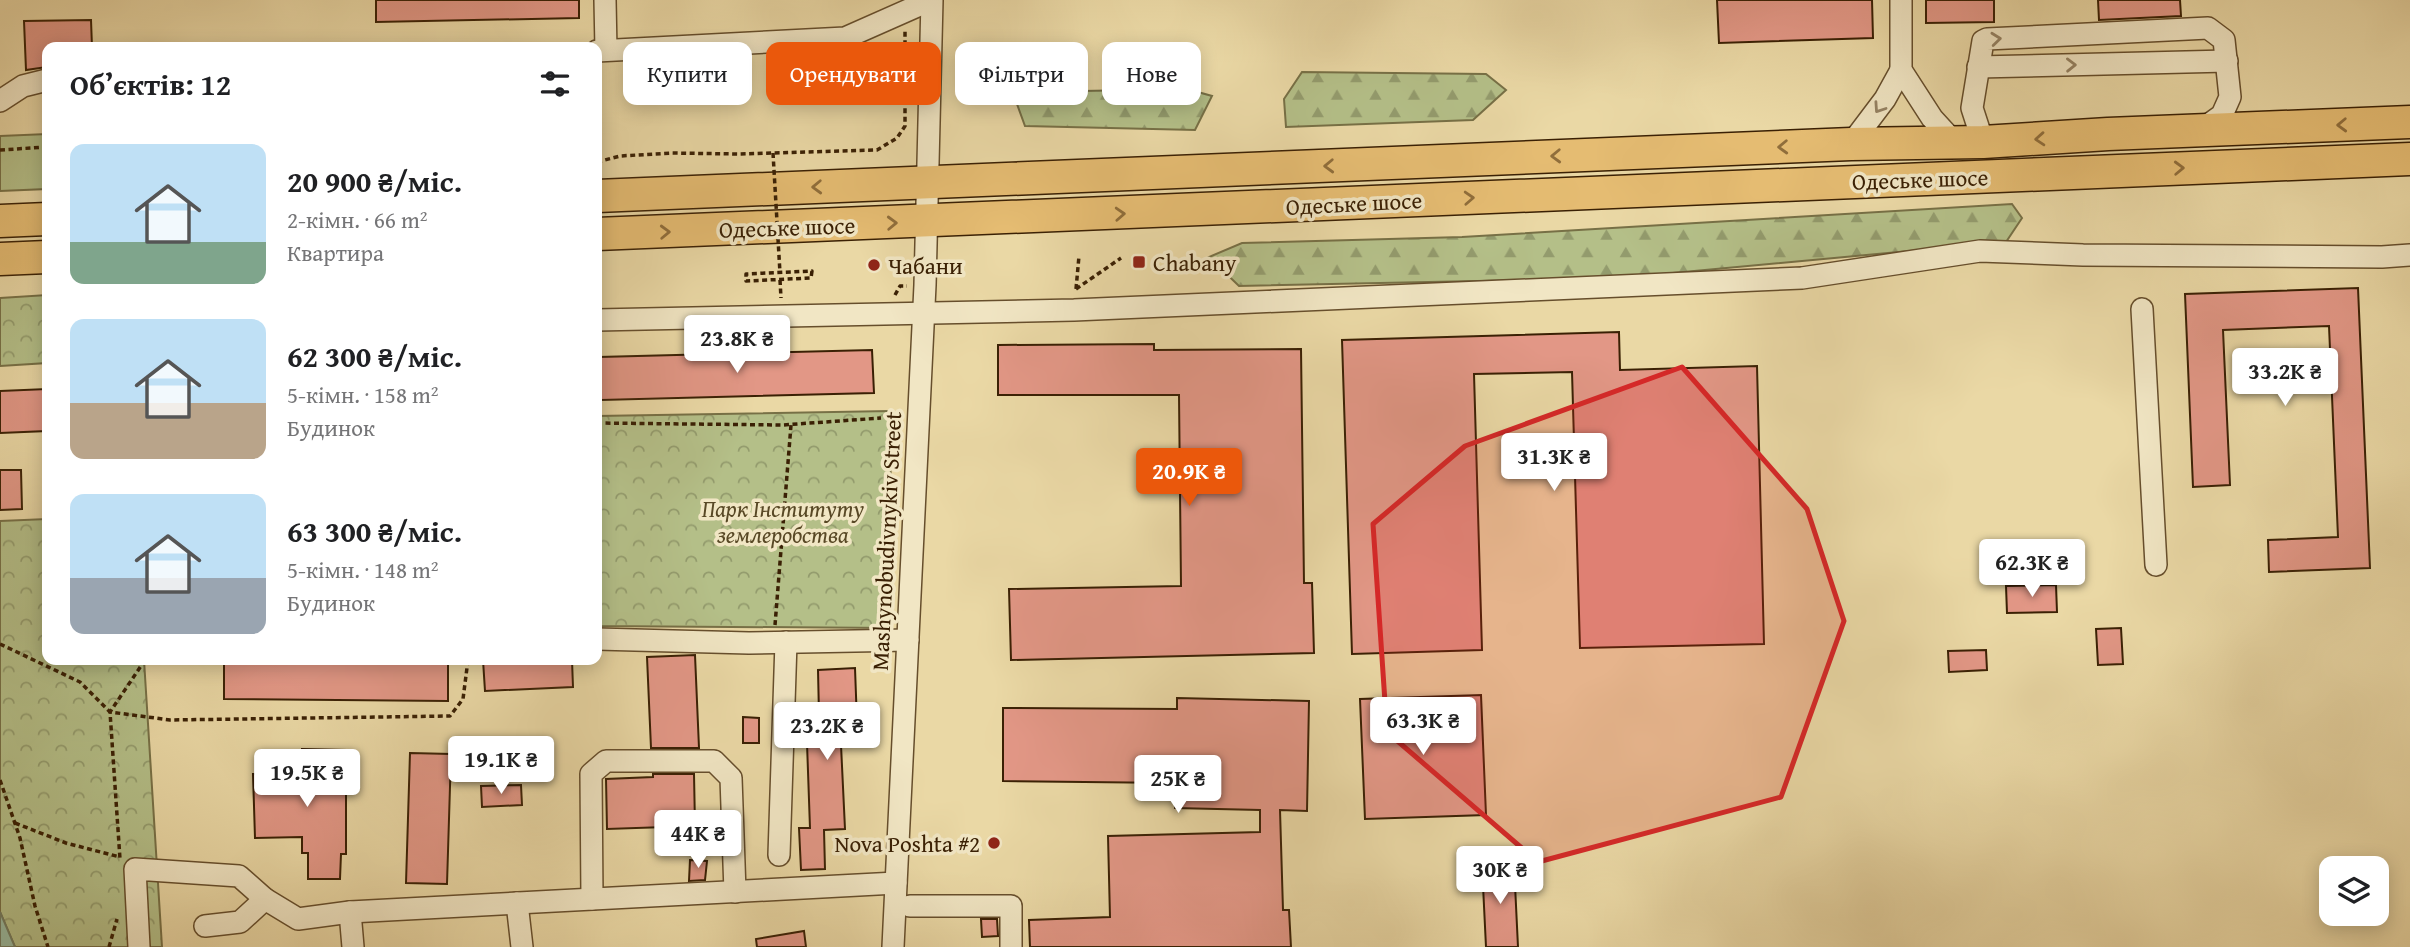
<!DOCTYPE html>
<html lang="uk">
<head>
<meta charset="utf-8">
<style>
  :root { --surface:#fff; --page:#f2f2f2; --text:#202124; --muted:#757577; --accent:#ea580c }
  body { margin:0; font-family:"Gentium Book Plus",serif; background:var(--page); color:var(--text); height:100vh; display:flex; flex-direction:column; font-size:26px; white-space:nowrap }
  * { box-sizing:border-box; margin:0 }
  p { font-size:23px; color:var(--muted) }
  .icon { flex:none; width:38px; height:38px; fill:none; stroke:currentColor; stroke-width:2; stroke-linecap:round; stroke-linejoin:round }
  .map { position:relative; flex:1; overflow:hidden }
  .sheet { position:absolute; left:42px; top:42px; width:560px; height:623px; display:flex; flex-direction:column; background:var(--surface); border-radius:14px; box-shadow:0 4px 18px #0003 }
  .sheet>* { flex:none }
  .top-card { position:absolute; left:623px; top:42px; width:665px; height:63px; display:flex; gap:14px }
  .buttons { position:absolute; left:2319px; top:856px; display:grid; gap:14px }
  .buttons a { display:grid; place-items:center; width:70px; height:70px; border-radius:14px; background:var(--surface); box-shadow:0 4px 18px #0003; font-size:35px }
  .price { position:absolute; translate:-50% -60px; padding:0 16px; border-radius:7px; background:#fff; color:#222; font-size:23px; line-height:46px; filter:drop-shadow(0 2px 4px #0008) }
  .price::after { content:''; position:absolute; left:50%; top:42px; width:21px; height:16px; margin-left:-10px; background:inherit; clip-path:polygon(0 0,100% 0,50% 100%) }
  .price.on { background:var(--accent); color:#fff }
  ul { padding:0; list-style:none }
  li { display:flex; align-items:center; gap:21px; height:175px; padding:0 28px }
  li span { display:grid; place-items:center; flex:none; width:196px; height:140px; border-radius:14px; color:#555 }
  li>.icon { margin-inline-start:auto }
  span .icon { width:84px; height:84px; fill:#fffc; stroke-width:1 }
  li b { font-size:30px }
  h2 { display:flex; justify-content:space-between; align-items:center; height:84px; padding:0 28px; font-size:30px }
  .pill { padding:0 24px; border-radius:14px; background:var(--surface); box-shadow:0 4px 18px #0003; font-size:24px; line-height:63px }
  .pill.on { background:var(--accent); color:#fff }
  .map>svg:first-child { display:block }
  .grass { fill:#b4bf88; stroke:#777046; stroke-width:2 }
  .forest { fill:url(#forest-firs); stroke:#777046; stroke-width:2 }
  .park { fill:url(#park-crowns); stroke:#777046; stroke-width:2 }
  .water { fill:#99bba1; stroke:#737d62; stroke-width:2 }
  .building { fill:#e29786; stroke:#3a2004; stroke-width:2 }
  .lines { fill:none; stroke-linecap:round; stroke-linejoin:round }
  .minor-casing { stroke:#664e2c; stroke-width:24 }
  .highway-casing { stroke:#3a2004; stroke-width:35 }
  .path { stroke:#3a2004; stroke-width:3.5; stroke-dasharray:5 3.5; stroke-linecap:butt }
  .minor { stroke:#f1e6c4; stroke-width:21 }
  .highway { stroke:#e5bc72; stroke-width:32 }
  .path-bridge { stroke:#3a2004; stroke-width:3.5; stroke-dasharray:5 3.5; stroke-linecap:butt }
  .oneway { stroke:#968364 }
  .oneway2 { stroke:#906e3b }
  .marked { fill:#d62828; fill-opacity:0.2; stroke:#d62828; stroke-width:5; stroke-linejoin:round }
  .poi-dot { fill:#8f2418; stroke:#f1e6c4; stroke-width:2.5 }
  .labels { text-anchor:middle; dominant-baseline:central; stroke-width:7; stroke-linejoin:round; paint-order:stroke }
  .street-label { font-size:23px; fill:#3a2004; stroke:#f1e6c4 }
  .poi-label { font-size:23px; fill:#3a2004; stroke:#f1e6c4; text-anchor:start }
  .park-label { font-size:23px; font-style:italic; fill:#584825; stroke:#f1e6c4 }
</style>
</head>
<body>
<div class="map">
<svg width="2410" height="947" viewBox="0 0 2410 947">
  <defs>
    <pattern id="forest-firs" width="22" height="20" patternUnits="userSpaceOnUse" patternTransform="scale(1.75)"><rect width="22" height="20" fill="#b4bf88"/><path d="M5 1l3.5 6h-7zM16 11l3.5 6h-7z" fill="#939b6d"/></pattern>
    <pattern id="park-crowns" width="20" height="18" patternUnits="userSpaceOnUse" patternTransform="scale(1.75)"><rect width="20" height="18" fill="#b4bf88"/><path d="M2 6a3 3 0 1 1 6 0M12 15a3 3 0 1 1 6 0" fill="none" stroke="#939b6d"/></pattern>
  </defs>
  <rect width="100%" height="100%" fill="#ead8a5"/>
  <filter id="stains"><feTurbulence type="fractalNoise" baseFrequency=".00286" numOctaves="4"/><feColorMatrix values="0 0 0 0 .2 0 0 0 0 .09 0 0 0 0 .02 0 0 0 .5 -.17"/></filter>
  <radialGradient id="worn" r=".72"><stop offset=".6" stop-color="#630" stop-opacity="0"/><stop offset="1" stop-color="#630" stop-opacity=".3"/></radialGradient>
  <polygon class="grass" points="47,134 47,189 0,191 0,136"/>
  <g class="forest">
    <polygon points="1302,72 1486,74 1506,90 1473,120 1286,127 1284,99"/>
    <polygon points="1187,89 1212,96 1195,130 1025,126 1017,104 1030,92"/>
    <polygon points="2012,204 2022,218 2006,242 1619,278 1239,286 1209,257 1242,243 1462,237"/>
  </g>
  <g class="park">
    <polygon points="47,295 47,363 0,366 0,298"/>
    <polygon points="890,411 892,628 597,626 597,416"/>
    <polygon points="47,519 47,660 144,660 162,947 15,947 0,912 0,521"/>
  </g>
  <polygon class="water" points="0,912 15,947 0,947"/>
  <g class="building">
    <polygon points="376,0 579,0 579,18 376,22"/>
    <polygon points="1717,0 1872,0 1873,38 1719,43"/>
    <polygon points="1926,0 1994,0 1994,22 1926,23"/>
    <polygon points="2098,0 2180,0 2181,16 2099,20"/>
    <polygon points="91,20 92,47 47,47 47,67 26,70 24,21"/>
    <polygon points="2358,288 2370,568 2269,572 2268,540 2338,537 2329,326 2223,330 2230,485 2193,487 2185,294"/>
    <polygon points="1619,332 1620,370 1757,366 1764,644 1580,648 1572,372 1474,374 1482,650 1352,654 1342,340"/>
    <polygon points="1154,344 1154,350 1301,349 1304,583 1312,583 1314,653 1011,660 1009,589 1181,586 1179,395 998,395 998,345"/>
    <polygon points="872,350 874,393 601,400 599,357"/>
    <polygon points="47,389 47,431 0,433 0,391"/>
    <polygon points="0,470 21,470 22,509 0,510"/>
    <polygon points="2056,585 2057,612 2007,613 2006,586"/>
    <polygon points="2121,628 2123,664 2098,665 2096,629"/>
    <polygon points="1986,650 1987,670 1949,672 1948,651"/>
    <polygon points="695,655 699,748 651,748 647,657"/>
    <polygon points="224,660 448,660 448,701 224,699"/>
    <polygon points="483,660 572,660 573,687 485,691"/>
    <polygon points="855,668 857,723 840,724 845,829 824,830 825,869 801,870 799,828 810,828 806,715 819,715 818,670"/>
    <polygon points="1481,695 1486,815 1365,819 1360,699"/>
    <polygon points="1177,698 1309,701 1307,811 1280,810 1283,910 1289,910 1291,947 1030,947 1029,920 1110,917 1108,836 1260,832 1260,810 1175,808 1175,783 1003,781 1003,708 1177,709"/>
    <polygon points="743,717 759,718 759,743 743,743"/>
    <polygon points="302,749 346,750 346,854 341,854 340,879 308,879 308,853 302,853 302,837 255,838 253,774 302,773"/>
    <polygon points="410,753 451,754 447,884 406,883"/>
    <polygon points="653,774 694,774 695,826 607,829 606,779 653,777"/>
    <polygon points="521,785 522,805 482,807 481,786"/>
    <polygon points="690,860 707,861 705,880 689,881"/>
    <polygon points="1514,864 1518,947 1486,947 1482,865"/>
    <polygon points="981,919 997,919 998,936 982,937"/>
    <polygon points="804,931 806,947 757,947 756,939"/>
  </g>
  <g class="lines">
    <g class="minor-casing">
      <g id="minor">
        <polyline points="605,0 606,50"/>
        <polyline points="1901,0 1901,70 1932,118 1954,142"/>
        <polyline points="597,51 845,38 931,0"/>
        <polyline points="1978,67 2227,61"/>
        <polyline points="0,101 23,86 47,80"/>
        <polyline points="1983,142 1972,108 1983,41 1987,39 2208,28 2224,40 2230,97 2222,115 2201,130"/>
        <polyline points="1851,144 1885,99 1901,70"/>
        <polyline points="2142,309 2156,565"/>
        <polyline points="597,320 1074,310 1802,278 1980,251 2083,255 2382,257 2410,255"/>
        <polyline points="597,639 749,643 908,640"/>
        <polyline points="779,855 786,642"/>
        <polyline points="592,899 591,774 606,761 714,761 731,778 735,892"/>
        <polyline points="517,903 522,947"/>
        <polyline points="910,906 1011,906 1011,947"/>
        <polyline points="350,912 353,947"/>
        <polyline points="205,926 240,922 265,899 298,919 350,912 896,883"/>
        <polyline points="139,947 135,869 239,876 265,899"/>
        <polyline points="893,947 925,285 932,0"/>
      </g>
    </g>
    <g class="highway-casing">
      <g id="highway">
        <polyline points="597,196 1851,144 1983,142 2108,134 2410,122"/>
        <polyline points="0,221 47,219"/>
        <polyline points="597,234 2410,159"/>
        <polyline points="0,259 47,257"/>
      </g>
    </g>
    <g class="path">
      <polyline points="0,150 47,147"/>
      <polyline points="597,162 620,156 672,153 739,154 877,150 897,138 905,126 905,31"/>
      <polygon points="812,271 811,278 746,281 746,274"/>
      <polyline points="780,280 781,298"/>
      <polyline points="1076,289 1121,258"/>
      <polyline points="1076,289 1079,256"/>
      <polyline points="895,295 900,286 907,286"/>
      <polyline points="597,423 783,425 881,418"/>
      <polyline points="775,625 791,425"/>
      <polyline points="0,644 80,682 110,712 120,859"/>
      <polyline points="145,660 110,712 170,720 450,716 463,699 468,660"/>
      <polyline points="0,780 20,838 35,906 48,947"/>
      <polyline points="15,823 66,843 120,857"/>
      <polyline points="109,947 117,919"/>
    </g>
    <use href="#minor" class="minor"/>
    <use href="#highway" class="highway"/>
    <polyline class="path-bridge" points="773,153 780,273"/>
  </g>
  <defs><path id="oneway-chevron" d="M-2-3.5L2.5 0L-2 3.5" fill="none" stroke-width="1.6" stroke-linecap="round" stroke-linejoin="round" transform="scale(1.75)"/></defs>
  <g class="oneway">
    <use href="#oneway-chevron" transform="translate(1996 39) rotate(-6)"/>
    <use href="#oneway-chevron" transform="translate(2071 65) rotate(-1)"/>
    <use href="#oneway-chevron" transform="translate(1879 108) rotate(124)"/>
  </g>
  <g class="oneway2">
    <use href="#oneway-chevron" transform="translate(2342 125) rotate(178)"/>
    <use href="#oneway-chevron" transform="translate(2040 139) rotate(176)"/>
    <use href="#oneway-chevron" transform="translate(1783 147) rotate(178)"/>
    <use href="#oneway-chevron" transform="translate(1556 156) rotate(178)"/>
    <use href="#oneway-chevron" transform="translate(1329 166) rotate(178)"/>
    <use href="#oneway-chevron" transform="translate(2179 168) rotate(-2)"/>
    <use href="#oneway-chevron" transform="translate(817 187) rotate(178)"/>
    <use href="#oneway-chevron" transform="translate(1469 198) rotate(-3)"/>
    <use href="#oneway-chevron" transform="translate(1120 214) rotate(-3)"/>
    <use href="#oneway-chevron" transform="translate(892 223) rotate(-2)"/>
    <use href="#oneway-chevron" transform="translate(665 232) rotate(-2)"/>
  </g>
  <path class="marked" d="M 1682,367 L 1807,509 L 1844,621 L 1781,797 L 1538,862 L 1387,732 L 1373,524 L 1465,446 Z"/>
  <g class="poi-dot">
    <rect x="1132" y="255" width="14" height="14" rx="3.5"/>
    <circle cx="874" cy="265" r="7"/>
    <circle cx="994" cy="843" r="7"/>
  </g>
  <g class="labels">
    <g class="street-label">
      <text transform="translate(1920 179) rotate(-2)">Одеське шосе</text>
      <text transform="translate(1354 203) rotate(-3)">Одеське шосе</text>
      <text transform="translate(787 227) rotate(-2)">Одеське шосе</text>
      <text transform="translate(886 541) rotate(-87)">Mashynobudivnykiv Street</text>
    </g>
    <g class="poi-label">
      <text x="1153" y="262">Chabany</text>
      <text x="888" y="265">Чабани</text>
      <text x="980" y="843" text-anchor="end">Nova Poshta #2</text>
    </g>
    <g class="park-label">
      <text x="783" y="508">Парк Інституту<tspan x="783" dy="26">землеробства</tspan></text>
    </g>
  </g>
  <rect width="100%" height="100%" filter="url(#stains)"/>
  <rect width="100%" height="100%" fill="url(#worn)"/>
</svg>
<div class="buttons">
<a><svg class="icon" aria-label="layers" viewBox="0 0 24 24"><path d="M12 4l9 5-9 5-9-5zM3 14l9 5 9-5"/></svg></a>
</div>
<b class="price" style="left:737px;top:375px">23.8K ₴</b>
<b class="price" style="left:2285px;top:408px">33.2K ₴</b>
<b class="price" style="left:1554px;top:493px">31.3K ₴</b>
<b class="price on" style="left:1189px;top:508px">20.9K ₴</b>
<b class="price" style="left:2032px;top:599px">62.3K ₴</b>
<b class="price" style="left:1423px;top:757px">63.3K ₴</b>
<b class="price" style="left:827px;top:762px">23.2K ₴</b>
<b class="price" style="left:501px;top:796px">19.1K ₴</b>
<b class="price" style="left:307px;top:809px">19.5K ₴</b>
<b class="price" style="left:1178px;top:815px">25K ₴</b>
<b class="price" style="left:698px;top:870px">44K ₴</b>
<b class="price" style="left:1500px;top:906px">30K ₴</b>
<div class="top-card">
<a class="pill">Купити</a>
<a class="pill on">Орендувати</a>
<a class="pill">Фільтри</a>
<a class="pill">Нове</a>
</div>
<section class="sheet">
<h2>Об’єктів: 12<svg class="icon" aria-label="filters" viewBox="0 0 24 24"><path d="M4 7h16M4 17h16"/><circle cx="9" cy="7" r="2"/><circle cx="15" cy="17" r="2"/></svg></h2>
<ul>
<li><span style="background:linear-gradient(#bfe0f5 70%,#7fa58c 0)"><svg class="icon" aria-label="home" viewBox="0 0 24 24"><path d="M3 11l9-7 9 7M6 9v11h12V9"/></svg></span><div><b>20 900 ₴/міс.</b><p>2-кімн. · 66 m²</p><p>Квартира</p></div></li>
<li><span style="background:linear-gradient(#bfe0f5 60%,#b9a48a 0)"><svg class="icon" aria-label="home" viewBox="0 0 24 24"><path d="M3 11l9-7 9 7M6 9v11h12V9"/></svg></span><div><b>62 300 ₴/міс.</b><p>5-кімн. · 158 m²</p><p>Будинок</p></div></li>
<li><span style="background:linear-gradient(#bfe0f5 60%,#9aa5b1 0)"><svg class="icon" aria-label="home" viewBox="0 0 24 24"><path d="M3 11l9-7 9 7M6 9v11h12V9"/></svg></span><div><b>63 300 ₴/міс.</b><p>5-кімн. · 148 m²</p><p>Будинок</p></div></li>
</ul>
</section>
</div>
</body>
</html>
